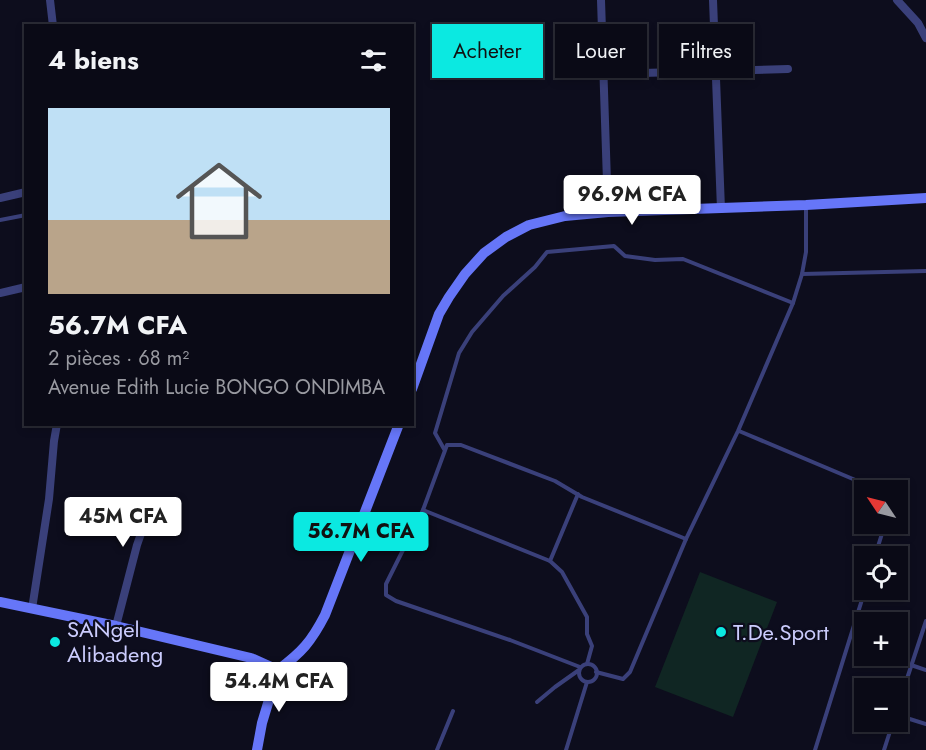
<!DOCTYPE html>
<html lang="fr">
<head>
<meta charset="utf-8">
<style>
  :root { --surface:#0a0a16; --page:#13131f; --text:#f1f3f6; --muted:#999aa1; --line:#2a2b35; --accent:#0be9e1 }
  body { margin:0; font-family:Jost,sans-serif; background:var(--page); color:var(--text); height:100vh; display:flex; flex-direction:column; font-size:22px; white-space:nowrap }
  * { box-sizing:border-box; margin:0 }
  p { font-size:20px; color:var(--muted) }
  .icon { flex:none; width:33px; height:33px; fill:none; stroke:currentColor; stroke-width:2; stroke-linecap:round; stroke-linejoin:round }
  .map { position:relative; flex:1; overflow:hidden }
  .details { position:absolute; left:24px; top:24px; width:390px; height:402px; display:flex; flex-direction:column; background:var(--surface); border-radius:0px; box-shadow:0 3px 9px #0003,0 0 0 2px var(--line) }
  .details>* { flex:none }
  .banner { position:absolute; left:432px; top:24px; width:404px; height:54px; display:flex; gap:12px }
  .needle { width:39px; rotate:305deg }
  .controls { position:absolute; left:854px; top:480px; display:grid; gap:12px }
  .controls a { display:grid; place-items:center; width:54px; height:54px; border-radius:0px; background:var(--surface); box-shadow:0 3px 9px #0003,0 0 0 2px var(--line); font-size:30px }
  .price { position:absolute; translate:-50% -51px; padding:0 14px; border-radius:6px; background:#fff; color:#222; font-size:20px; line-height:39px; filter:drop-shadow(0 2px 3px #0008) }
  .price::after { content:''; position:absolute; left:50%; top:36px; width:18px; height:14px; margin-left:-9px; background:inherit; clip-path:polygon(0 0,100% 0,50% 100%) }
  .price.on { background:var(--accent); color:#111 }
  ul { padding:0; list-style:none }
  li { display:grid; align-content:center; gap:12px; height:318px; padding:0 24px }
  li+li { border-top:2px solid var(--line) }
  li span { display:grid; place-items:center; height:186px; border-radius:0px; color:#555 }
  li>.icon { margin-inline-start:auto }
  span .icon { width:108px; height:108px; fill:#fffc; stroke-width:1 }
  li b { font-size:26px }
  h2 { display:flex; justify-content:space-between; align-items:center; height:72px; padding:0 24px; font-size:26px }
  .tag { padding:0 21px; border-radius:0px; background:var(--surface); box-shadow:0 3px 9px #0003,0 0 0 2px var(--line); font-size:21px; line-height:54px }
  .tag.on { background:var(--accent); color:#111 }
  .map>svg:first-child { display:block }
  .park { fill:#102623 }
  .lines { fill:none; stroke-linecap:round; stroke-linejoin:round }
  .lane { stroke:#3a407a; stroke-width:4 }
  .street { stroke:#3a407a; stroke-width:8 }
  .secondary { stroke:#6676f8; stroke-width:10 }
  .poi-dot { fill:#0be9e1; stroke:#0d0d1d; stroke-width:2 }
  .labels { text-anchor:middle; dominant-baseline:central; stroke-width:4.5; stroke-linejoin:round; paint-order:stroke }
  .poi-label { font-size:22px; fill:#cbccfd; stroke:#0d0d1d; text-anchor:start }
</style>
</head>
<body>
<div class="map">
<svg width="926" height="750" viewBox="0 0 926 750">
  <rect width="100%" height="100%" fill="#0d0d1d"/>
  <polygon class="park" points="700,572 777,602 733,717 655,687"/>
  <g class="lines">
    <g class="lane">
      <polyline points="0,220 26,215"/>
      <polyline points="802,274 926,271"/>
      <polyline points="739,431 879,490"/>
      <polyline points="444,449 435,433 459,353 472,332 503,296 535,267 547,252 614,246 625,256 655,260 683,259 793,303"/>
      <polyline points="578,494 550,561 562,572 587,617 587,634 592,646 587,664"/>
      <polyline points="423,510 550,561"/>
      <polyline points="875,556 885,524"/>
      <circle cx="588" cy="673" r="9"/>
      <polyline points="911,665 926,670"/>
      <polyline points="580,667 510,640 396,601 386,595 386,584 423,510 447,445 461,445 555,481 582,497 686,539"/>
      <polyline points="596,672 623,679 630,672 686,539 738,431 793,303 802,274 806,252 806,206"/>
      <polyline points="537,702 555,687 579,670"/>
      <polyline points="897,709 926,621"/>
      <polyline points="897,715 926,724"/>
      <polyline points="437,750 453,711"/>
      <polyline points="566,750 587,682"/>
      <polyline points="815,750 865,590"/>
      <polyline points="884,750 893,722"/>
    </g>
    <g class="street">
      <polyline points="50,0 53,26"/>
      <polyline points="601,0 608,212"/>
      <polyline points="713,0 721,209"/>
      <polyline points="897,0 918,23 926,38"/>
      <polyline points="604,74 788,69"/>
      <polyline points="0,198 26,192"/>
      <polyline points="0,293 26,287"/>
      <polyline points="32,609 49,499 54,441 57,424"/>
      <polyline points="116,626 137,545 143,528 153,523 176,527"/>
    </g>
    <g class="secondary">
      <polyline points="412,389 439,314 449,297 465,274 484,253 506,237 529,225 565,216 608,212 806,205 926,198"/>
      <polyline points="0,602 116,626 251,658 278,670"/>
      <path d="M 278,670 C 302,652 311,642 325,615 L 399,424"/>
      <polyline points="257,750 262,723 278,670"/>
    </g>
  </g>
  <g class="poi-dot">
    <circle cx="721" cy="632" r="6"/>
    <circle cx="55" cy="642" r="6"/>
  </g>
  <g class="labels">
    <g class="poi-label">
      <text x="67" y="629">SANgel<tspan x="67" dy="25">Alibadeng</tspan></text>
      <text x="733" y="632">T.De.Sport</text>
    </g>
  </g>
</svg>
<div class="controls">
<a><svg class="needle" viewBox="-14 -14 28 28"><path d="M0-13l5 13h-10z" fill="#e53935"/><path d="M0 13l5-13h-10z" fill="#999aa1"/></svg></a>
<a><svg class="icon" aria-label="locate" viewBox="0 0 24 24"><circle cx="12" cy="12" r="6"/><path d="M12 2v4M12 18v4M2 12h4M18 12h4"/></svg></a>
<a>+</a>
<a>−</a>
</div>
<b class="price" style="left:632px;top:226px">96.9M CFA</b>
<b class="price" style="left:123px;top:548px">45M CFA</b>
<b class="price on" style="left:361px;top:563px">56.7M CFA</b>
<b class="price" style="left:279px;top:713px">54.4M CFA</b>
<div class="banner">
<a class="tag on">Acheter</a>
<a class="tag">Louer</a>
<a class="tag">Filtres</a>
</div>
<section class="details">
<h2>4 biens<svg class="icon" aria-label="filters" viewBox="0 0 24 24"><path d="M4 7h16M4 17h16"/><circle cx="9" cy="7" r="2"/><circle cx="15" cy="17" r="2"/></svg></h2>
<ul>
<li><span style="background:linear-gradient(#bfe0f5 60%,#b9a48a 0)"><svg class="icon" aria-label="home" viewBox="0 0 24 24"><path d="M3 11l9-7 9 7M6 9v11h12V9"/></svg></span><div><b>56.7M CFA</b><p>2 pièces · 68 m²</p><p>Avenue Edith Lucie BONGO ONDIMBA</p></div></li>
</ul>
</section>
</div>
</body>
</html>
